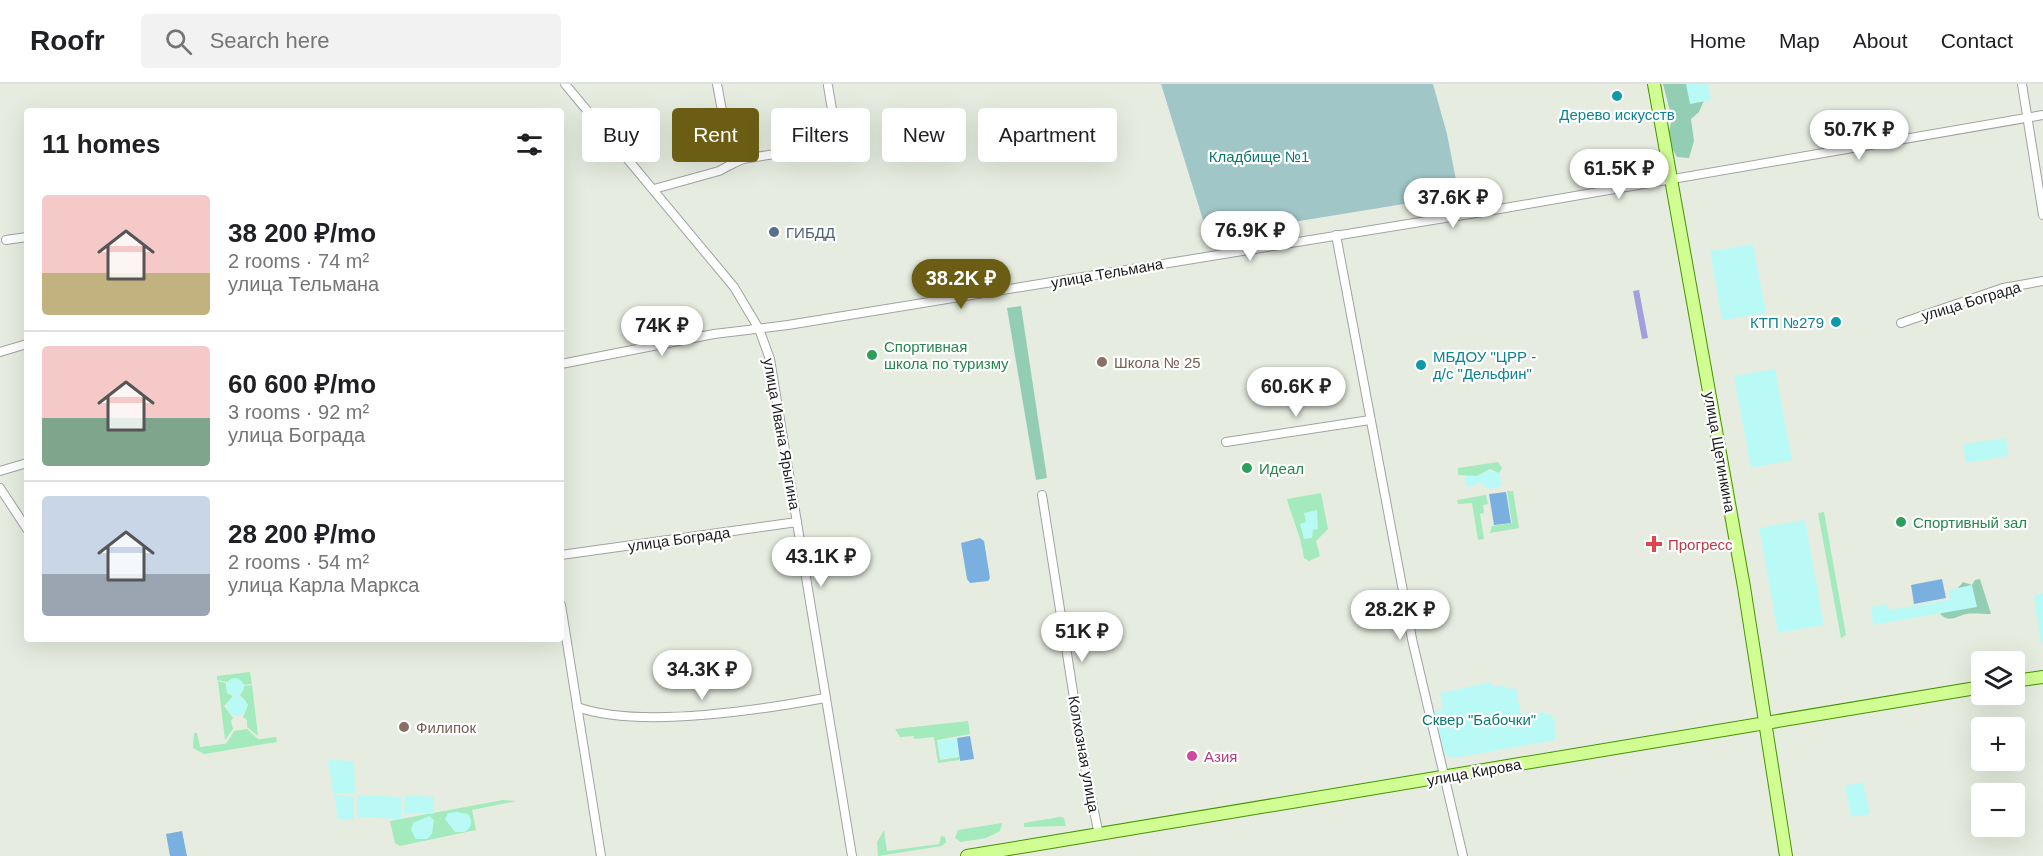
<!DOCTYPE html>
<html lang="en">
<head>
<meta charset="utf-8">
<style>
  :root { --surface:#fff; --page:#f2f2f2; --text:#202124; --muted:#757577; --line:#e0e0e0; --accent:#6b5e14 }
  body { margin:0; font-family:Arial,sans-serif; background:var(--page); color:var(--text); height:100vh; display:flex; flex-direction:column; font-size:22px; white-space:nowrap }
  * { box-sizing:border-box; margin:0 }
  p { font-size:20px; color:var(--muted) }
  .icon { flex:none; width:33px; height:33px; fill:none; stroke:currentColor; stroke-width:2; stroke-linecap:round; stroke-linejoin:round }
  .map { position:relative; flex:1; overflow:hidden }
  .side { position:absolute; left:24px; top:24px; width:540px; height:534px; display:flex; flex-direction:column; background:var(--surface); border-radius:6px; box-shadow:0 6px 24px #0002 }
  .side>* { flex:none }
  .hud { position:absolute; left:582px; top:24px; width:570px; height:54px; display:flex; gap:12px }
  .tools { position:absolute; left:1971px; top:567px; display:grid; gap:12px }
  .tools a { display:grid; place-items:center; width:54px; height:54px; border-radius:6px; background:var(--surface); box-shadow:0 6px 24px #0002; font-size:30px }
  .price { position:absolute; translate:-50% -51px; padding:0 14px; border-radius:21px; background:#fff; color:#222; font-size:20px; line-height:39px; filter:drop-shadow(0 2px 3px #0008) }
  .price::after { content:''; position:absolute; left:50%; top:36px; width:18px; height:14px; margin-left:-9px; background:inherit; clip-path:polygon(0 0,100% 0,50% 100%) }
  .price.current { background:var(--accent); color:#fff }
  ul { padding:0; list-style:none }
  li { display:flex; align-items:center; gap:18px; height:150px; padding:0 18px }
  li+li { border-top:2px solid var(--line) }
  li span { display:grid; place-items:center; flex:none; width:168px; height:120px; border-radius:6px; color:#555 }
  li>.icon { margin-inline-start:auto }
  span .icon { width:72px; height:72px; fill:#fffc; stroke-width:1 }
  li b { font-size:26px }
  h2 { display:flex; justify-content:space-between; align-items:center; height:72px; padding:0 18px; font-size:26px }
  .chip { padding:0 21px; border-radius:6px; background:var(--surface); box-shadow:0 6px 24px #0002; font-size:21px; line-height:54px }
  .chip.current { background:var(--accent); color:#fff }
  header { display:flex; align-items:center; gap:36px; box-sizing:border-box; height:84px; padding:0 30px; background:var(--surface); border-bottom:2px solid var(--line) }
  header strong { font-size:28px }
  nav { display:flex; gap:33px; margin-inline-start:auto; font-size:21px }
  .search { width:420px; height:54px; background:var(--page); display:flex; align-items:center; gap:15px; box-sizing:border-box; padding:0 21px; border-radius:6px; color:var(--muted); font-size:22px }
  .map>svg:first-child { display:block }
  .grass { fill:#a3eabc }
  .forest { fill:#93ceb4 }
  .cemetery { fill:#a0c6c7 }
  .park { fill:#b9faf6 }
  .pitch { fill:#7ab0e0 }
  .water { fill:#a39edd }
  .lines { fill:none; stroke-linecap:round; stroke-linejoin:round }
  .street-casing { stroke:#a2a2a2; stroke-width:10 }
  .primary-casing { stroke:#469200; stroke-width:14 }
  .street { stroke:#fff; stroke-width:8 }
  .primary { stroke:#d1fe93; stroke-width:12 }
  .culture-dot { fill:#0f9aa8; stroke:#fff; stroke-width:2 }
  .service-dot { fill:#5c6f8a; stroke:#fff; stroke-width:2 }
  .leisure-dot { fill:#2e9e5b; stroke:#fff; stroke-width:2 }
  .education-dot { fill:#8d6e63; stroke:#fff; stroke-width:2 }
  .health-dot { fill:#e0444e; stroke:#fff; stroke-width:2 }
  .hotel-dot { fill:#d1479c; stroke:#fff; stroke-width:2 }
  .labels { text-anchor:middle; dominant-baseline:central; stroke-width:4.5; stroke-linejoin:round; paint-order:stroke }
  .culture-label { font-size:15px; fill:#0d838f; stroke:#fff }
  .park-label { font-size:15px; fill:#087a72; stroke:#fff }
  .service-label { font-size:15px; fill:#4e5e75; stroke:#fff; text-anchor:start }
  .street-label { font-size:15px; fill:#1b1b1b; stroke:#fff }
  .leisure-label { font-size:15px; fill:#27864d; stroke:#fff; text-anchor:start }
  .education-label { font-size:15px; fill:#785e54; stroke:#fff; text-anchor:start }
  .health-label { font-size:15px; fill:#be3a42; stroke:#fff; text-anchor:start }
  .hotel-label { font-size:15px; fill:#b23c85; stroke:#fff; text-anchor:start }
</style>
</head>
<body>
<header>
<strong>Roofr</strong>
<div class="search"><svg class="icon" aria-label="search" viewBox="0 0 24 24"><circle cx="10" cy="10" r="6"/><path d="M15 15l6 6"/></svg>Search here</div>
<nav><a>Home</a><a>Map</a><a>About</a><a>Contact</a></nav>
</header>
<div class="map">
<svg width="2043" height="772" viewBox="0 0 2043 772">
  <rect width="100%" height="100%" fill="#e6ede0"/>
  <g class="grass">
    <polygon points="1498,378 1502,384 1499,389 1490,385 1477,392 1458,391 1458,384"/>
    <polygon points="1507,407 1513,407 1519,444 1490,449 1492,442 1512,439"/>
    <path d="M 1321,409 L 1328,445 L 1316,457 L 1320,472 L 1309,477 L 1304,474 C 1301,451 1292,435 1287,415 Z"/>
    <polygon points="1486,411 1488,420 1483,421 1484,429 1480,430 1484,455 1478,456 1472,419 1458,420 1457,416"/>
    <polygon points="1824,428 1846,551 1841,554 1818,429"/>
    <polygon points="250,588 252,600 244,601 237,594 227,598 217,596 217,592"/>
    <polygon points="218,597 226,599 227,609 233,612 224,622 233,634 231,637 233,645 225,656"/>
    <polygon points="252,601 258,652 247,643 247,636 243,633 248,621 240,611 244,602"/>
    <polygon points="968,637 970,650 937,656 940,676 959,673 959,676 938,679 934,653 914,655 914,652 900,653 895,645"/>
    <polygon points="247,645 259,656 226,660 234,647"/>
    <polygon points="194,649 197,649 200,663 276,653 277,658 204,670 193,664"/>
    <polygon points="503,716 516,717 472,726 476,746 400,762 395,759 390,737"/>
    <polygon points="1060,733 1064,734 1066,742 1024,743 1024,739"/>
    <polygon points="1002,739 1000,747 986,754 961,758 955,754 958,746"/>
    <polygon points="884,746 887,767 939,760 941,752 945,753 946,758 942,762 878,772 877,758"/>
  </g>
  <g class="forest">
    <polygon points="1663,0 1702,0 1706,12 1699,28 1691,35 1694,57 1689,74 1677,73 1667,55 1672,35"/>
    <polygon points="1021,222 1047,394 1036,396 1007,224"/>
    <path d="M 1980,495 L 1991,530 C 1983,530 1974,529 1966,530 C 1955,533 1950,539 1940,530 L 1960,517 L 1958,504 L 1963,498 L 1972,501 L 1975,496 Z"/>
  </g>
  <polygon class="cemetery" points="1161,0 1433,0 1447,50 1459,111 1208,152"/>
  <g class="park">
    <polygon points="1686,0 1708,0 1711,16 1690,20"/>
    <polygon points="1753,160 1766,229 1722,236 1710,167"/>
    <polygon points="1775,285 1792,376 1751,384 1734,292"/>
    <polygon points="2006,354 2008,372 1966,379 1963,360"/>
    <polygon points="1489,386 1500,390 1501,402 1488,405 1480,398 1470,403 1465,401 1465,392 1478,392"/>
    <polygon points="1317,426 1318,445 1313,446 1312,454 1304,455 1300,440 1306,438 1304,429"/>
    <polygon points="1805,436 1824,541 1778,549 1759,444"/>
    <polygon points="1972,501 1977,523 1873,541 1871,523 1885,520 1890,526 1949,516 1949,506"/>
    <polygon points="2043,509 2043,559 2041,560 2034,514 2036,511"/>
    <circle cx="235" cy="603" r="9"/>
    <polygon points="1490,598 1493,603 1503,601 1508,605 1516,604 1521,631 1545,628 1546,631 1551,630 1556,640 1555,656 1454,674 1445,671 1434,627 1443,626 1440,609"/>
    <circle cx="237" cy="622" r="10"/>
    <polygon points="957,654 959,672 941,675 938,657"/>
    <polygon points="328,676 354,677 355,709 333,709"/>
    <polygon points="1863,698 1870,730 1851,733 1845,702"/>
    <polygon points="334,711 354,713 354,736 338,735"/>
    <polygon points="357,711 401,713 401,735 357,733"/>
    <polygon points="405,711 434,713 433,730 404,729"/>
    <path d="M 457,728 L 468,730 C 473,736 472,743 465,748 L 455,748 L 445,735 L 448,729 Z"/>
    <polygon points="429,732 434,736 432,750 427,755 416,755 411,746 413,739"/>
  </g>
  <g class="pitch">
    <polygon points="1506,408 1511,439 1494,441 1489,410"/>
    <polygon points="980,454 984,457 990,494 988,497 970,499 967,495 961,459"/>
    <polygon points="1942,495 1946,514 1914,520 1911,501"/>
    <polygon points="970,652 974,675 960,677 957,654"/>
    <polygon points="182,747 187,772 170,772 166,750"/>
  </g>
  <polygon class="water" points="1639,206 1648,254 1642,255 1633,207"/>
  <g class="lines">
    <g class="street-casing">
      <g id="street">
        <polyline points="565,0 734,203 759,245 770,275 852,772"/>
        <polyline points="2022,0 2043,131"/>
        <polyline points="732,80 743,75 838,60 828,2"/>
        <polyline points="654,105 719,87 732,80 717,0"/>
        <polyline points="1336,151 1412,555 1463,772"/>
        <polyline points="6,156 27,153"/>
        <polyline points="1901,239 2003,204 2043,197"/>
        <polyline points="0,268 27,260"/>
        <polyline points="561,280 714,250 788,241 1488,127 2043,31"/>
        <polyline points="1226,358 1370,336"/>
        <polyline points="0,387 27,379"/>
        <polyline points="0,404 27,445"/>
        <polyline points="1042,411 1085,684 1099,751"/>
        <polyline points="561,471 797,438"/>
        <polyline points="561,521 601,772"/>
        <path d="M 577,623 C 639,645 760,626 825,614"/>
      </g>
    </g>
    <g class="primary-casing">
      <g id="primary">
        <polyline points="1654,0 1744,503 1786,772"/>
        <polyline points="2014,597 2043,593"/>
        <polyline points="967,772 1982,603"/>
      </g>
    </g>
    <use href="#street" class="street"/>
    <use href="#primary" class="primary"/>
  </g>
  <g class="culture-dot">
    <circle cx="1617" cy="12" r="6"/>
    <circle cx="1836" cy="238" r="6"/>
    <circle cx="1421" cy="281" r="6"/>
  </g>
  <circle class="service-dot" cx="774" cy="148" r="6"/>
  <g class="leisure-dot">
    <circle cx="872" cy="271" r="6"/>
    <circle cx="1247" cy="384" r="6"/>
    <circle cx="1901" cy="438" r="6"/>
  </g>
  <g class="education-dot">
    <circle cx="1102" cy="278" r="6"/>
    <circle cx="404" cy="643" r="6"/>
  </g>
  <path class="health-dot" d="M1651 451h6v6h6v6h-6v6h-6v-6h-6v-6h6z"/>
  <circle class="hotel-dot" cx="1192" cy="672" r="6"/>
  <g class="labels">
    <g class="culture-label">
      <text x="1617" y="30">Дерево искусств</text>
      <text x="1824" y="238" text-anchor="end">КТП №279</text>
      <text x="1433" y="272" text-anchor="start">МБДОУ "ЦРР -<tspan x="1433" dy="17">д/с "Дельфин"</tspan></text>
    </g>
    <g class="park-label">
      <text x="1259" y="72">Кладбище №1</text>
      <text x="1479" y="635">Сквер "Бабочки"</text>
    </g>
    <g class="service-label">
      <text x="786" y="148">ГИБДД</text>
    </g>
    <g class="street-label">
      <text transform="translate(1107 189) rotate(-10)">улица Тельмана</text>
      <text transform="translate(1971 217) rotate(-17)">улица Бограда</text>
      <text transform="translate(782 350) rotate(80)">улица Ивана Ярыгина</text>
      <text transform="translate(1720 368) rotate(80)">улица Щетинкина</text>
      <text transform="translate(679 455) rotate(-8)">улица Бограда</text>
      <text transform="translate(1084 670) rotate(80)">Колхозная улица</text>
      <text transform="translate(1474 688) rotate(-10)">улица Кирова</text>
    </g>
    <g class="leisure-label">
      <text x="884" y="262">Спортивная<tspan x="884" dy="17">школа по туризму</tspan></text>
      <text x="1259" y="384">Идеал</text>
      <text x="1913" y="438">Спортивный зал</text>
    </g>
    <g class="education-label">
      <text x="1114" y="278">Школа № 25</text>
      <text x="416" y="643">Филипок</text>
    </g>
    <g class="health-label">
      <text x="1668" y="460">Прогресс</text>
    </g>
    <g class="hotel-label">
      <text x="1204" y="672">Азия</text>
    </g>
  </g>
</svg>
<div class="tools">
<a><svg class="icon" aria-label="layers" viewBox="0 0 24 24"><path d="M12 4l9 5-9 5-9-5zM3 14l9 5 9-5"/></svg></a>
<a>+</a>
<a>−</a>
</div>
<b class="price" style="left:1859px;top:77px">50.7K ₽</b>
<b class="price" style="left:1619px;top:116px">61.5K ₽</b>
<b class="price" style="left:1453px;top:145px">37.6K ₽</b>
<b class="price" style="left:1250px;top:178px">76.9K ₽</b>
<b class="price current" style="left:961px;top:226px">38.2K ₽</b>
<b class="price" style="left:662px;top:273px">74K ₽</b>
<b class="price" style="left:1296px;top:334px">60.6K ₽</b>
<b class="price" style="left:821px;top:504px">43.1K ₽</b>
<b class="price" style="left:1400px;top:557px">28.2K ₽</b>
<b class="price" style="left:1082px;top:579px">51K ₽</b>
<b class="price" style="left:702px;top:617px">34.3K ₽</b>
<div class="hud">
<a class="chip">Buy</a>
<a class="chip current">Rent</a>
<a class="chip">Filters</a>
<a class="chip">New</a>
<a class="chip">Apartment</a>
</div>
<section class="side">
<h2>11 homes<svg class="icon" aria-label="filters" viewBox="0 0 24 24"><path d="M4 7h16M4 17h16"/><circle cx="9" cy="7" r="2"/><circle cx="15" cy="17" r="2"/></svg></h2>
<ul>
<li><span style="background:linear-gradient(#f6c9c9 65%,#c2b280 0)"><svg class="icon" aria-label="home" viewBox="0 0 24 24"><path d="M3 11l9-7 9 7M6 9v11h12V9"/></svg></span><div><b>38 200 ₽/mo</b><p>2 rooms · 74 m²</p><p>улица Тельмана</p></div></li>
<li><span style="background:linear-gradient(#f6c9c9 60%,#7fa58c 0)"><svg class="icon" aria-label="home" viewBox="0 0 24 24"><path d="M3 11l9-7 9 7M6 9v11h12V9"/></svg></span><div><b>60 600 ₽/mo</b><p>3 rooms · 92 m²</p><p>улица Бограда</p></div></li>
<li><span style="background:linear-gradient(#c9d6e8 65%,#9aa5b1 0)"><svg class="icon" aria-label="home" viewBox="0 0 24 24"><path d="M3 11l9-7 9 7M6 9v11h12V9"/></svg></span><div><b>28 200 ₽/mo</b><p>2 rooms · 54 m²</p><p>улица Карла Маркса</p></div></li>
</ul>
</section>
</div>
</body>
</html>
